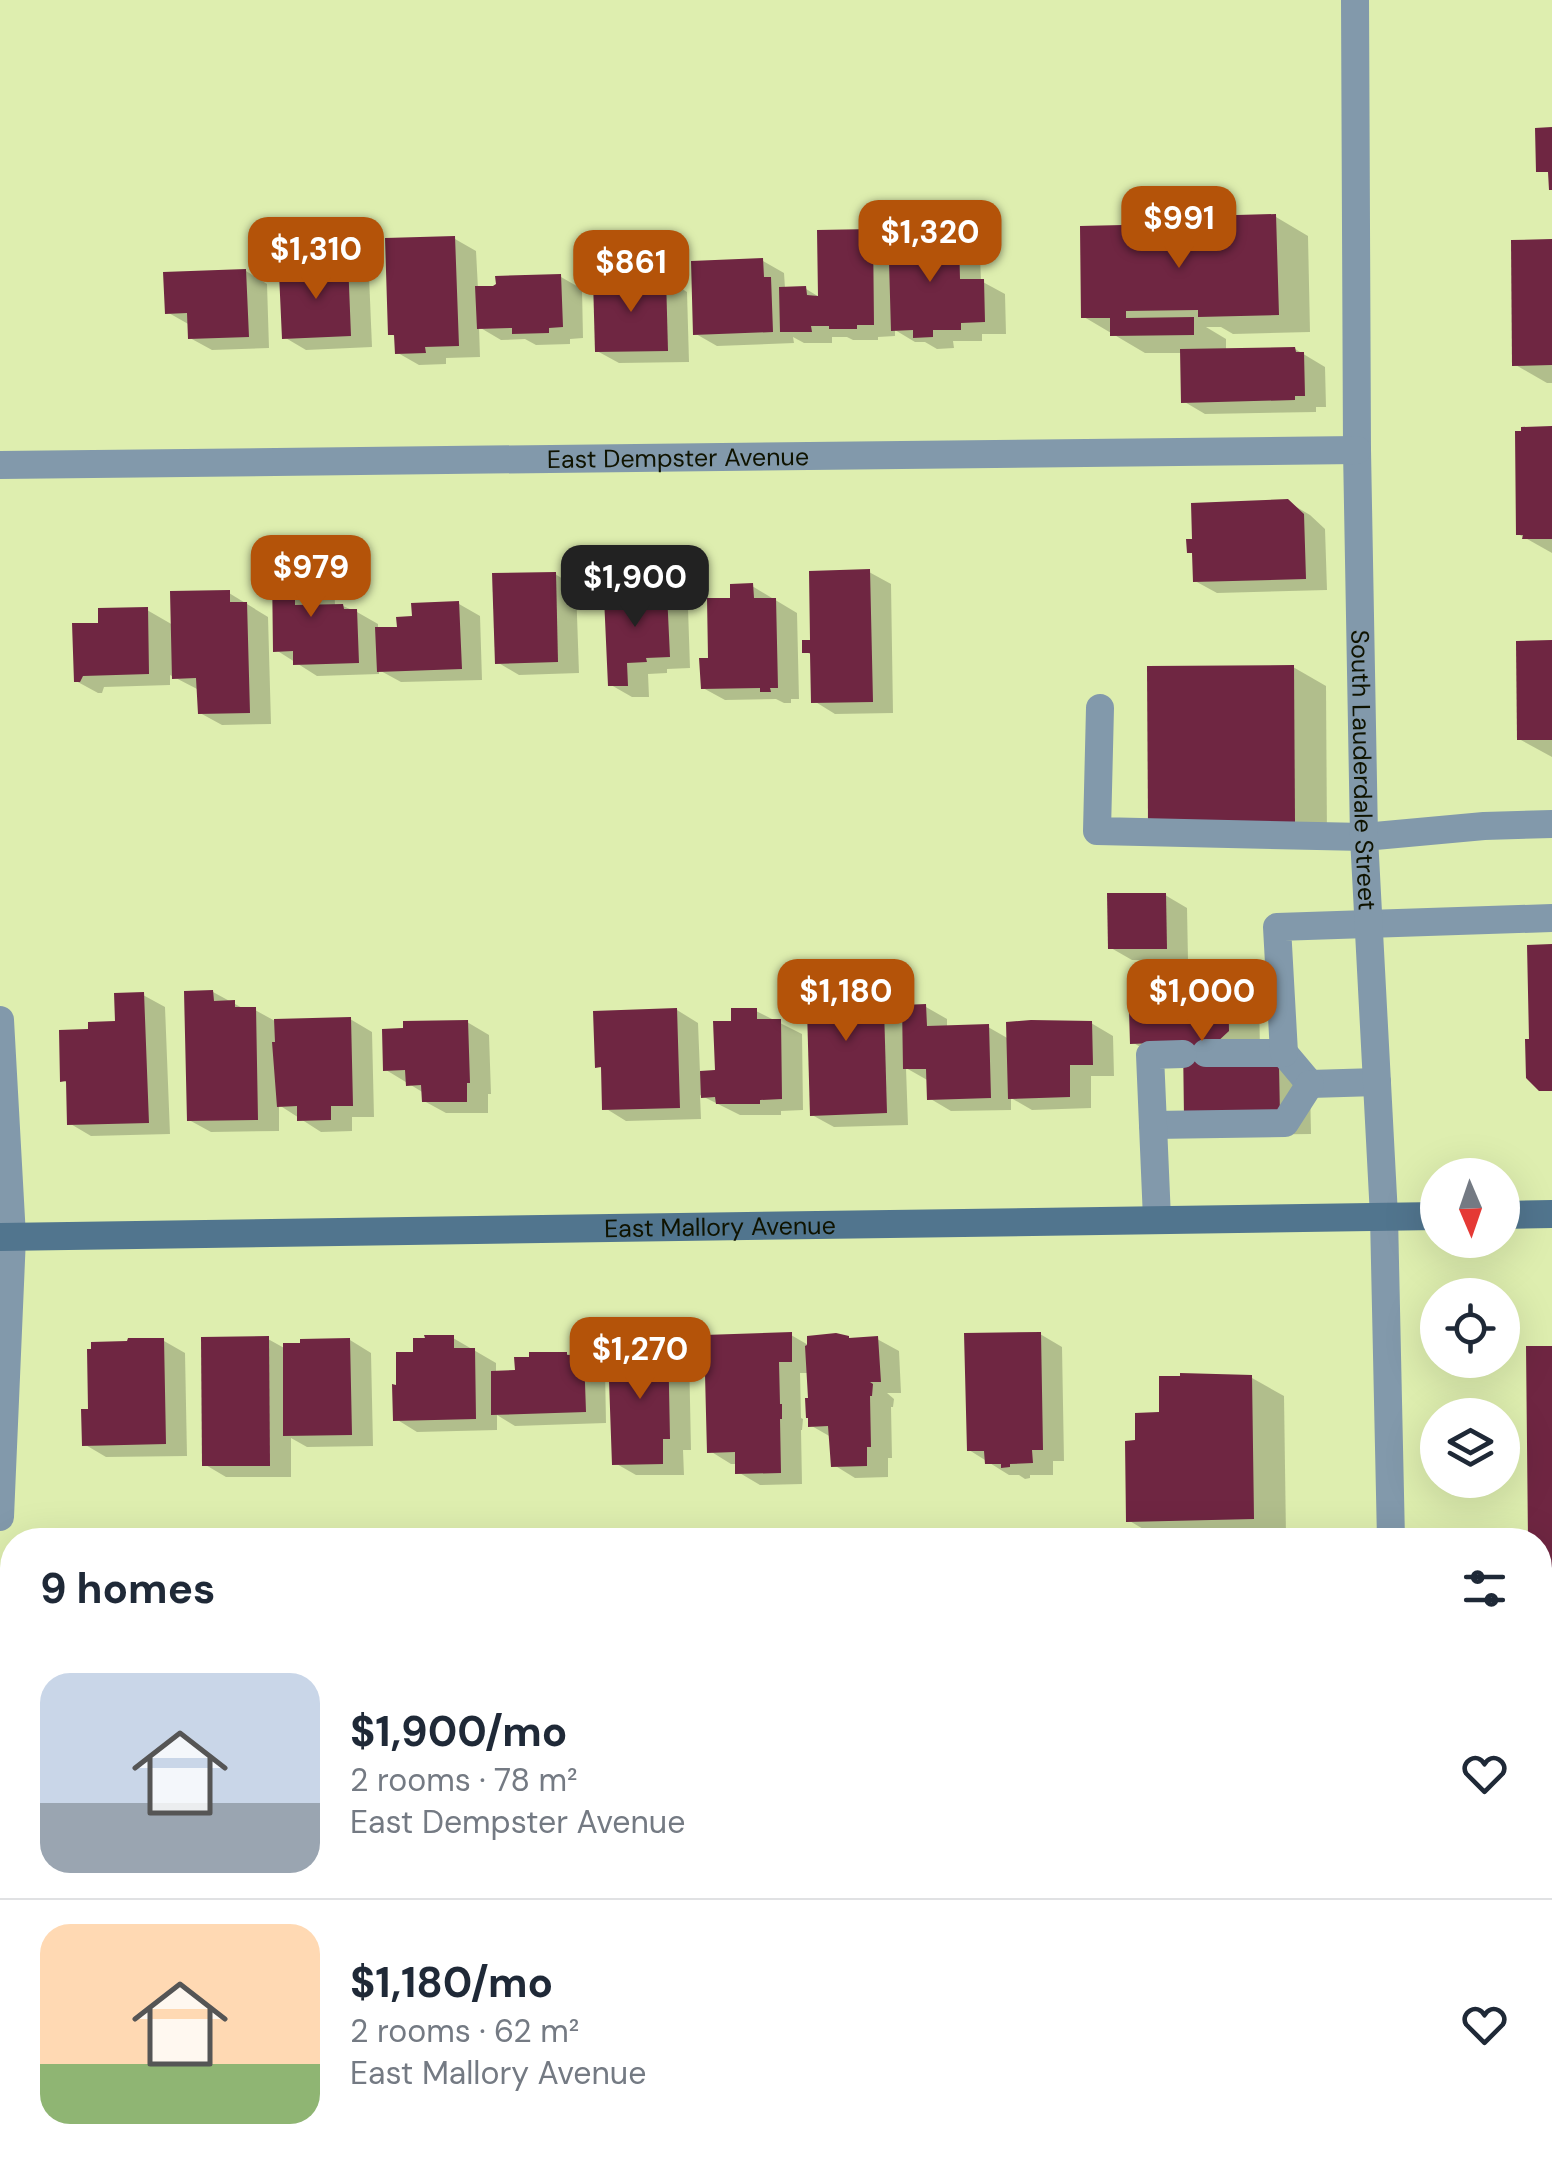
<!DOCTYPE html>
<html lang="en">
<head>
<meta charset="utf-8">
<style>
  :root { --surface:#fff; --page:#f2f2f3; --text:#1f2937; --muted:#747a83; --line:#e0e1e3; --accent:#b45309 }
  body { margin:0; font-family:"DM Sans",sans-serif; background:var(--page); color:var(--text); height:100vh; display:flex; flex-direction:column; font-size:38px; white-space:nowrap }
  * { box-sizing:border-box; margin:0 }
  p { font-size:32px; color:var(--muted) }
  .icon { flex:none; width:55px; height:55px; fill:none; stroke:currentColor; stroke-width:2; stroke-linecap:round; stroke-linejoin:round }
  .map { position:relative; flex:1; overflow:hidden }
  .panel { position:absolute; left:0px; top:1528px; width:1552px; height:642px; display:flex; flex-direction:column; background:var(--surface); border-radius:40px 40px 0 0; box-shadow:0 10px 40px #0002 }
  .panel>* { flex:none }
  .needle { width:65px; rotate:178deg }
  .controls { position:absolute; left:1420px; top:1158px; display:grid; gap:20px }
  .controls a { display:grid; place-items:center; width:100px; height:100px; border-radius:50%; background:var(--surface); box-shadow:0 10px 40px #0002; font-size:50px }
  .price { position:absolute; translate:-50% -85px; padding:0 22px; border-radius:20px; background:var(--accent); color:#fff; font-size:32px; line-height:65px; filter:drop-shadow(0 2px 5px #0008) }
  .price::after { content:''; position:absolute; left:50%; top:60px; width:30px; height:22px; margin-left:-15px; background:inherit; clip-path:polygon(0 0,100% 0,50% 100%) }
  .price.active { background:#222; color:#fff }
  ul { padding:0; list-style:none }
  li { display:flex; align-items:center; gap:30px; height:250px; padding:0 40px }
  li+li { border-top:2px solid var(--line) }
  li span { display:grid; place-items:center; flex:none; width:280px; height:200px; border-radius:30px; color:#555 }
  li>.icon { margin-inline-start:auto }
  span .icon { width:120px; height:120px; fill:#fffc; stroke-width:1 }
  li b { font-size:42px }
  h2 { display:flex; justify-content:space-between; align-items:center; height:120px; padding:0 40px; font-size:42px }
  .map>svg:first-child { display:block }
  .shadow { fill:#0003 }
  .building { fill:#6f2642 }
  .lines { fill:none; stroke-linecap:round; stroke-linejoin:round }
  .service { stroke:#8299ab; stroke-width:28 }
  .minor { stroke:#8299ab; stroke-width:28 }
  .tertiary { stroke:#8299ab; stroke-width:28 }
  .secondary { stroke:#51758e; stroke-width:28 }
  .labels { text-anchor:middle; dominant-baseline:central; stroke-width:10; stroke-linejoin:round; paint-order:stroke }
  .street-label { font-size:25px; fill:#0f1300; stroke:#deeeaf }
</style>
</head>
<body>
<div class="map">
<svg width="1552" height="2168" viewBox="0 0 1552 2168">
  <rect width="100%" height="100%" fill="#deeeaf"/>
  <g class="shadow">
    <polygon points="1276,217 1308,236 1310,332 1233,334 1221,327 1206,327 1226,339 1226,351 1295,349 1325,367 1326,407 1316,407 1316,412 1205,414 1183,401 1182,353 1145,353 1084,317 1169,227"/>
    <polygon points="919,228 940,240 940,243 959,242 980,255 981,281 1005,294 1006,334 982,334 982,341 953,341 954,348 937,349 925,342 915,342 895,330 895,336 878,337 878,340 853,340 847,337 832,337 832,343 804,343 793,337 794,343 717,346 696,334 763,261 784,273 785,288 806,289 821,298 873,231 891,241"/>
    <polygon points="455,239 476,251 478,289 561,277 582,289 583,338 570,339 570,344 536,345 525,339 501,340 479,327 480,357 446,358 446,364 419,365 398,353 397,337 391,334"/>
    <polygon points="1552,242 1552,383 1547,383 1514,364"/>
    <polygon points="348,263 369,276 372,347 306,350 284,337 322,273"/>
    <polygon points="246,271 267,284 269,348 212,350 190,338 190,325 167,312"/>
    <polygon points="666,279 687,292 689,362 619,363 597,351"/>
    <polygon points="1552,429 1552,553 1518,534"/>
    <polygon points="1288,502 1310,515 1325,529 1327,590 1217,593 1195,581 1194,554 1189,551"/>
    <polygon points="312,556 334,569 335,606 343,606 357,612 378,624 378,629 399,629 414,619 459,604 480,616 482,680 401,682 379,670 379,674 317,676 276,650 296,571"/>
    <polygon points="869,572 891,584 893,713 835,714 814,701 813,656 805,651"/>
    <polygon points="555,574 576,587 579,673 519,675 497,662"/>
    <polygon points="648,583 688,608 690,668 667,669 667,673 648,674 649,697 632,697 611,685 632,595"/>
    <polygon points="752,586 797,613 799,699 791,699 791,703 784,703 776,699 725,700 703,688 733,600"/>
    <polygon points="229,593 268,617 271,724 222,725 200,713 199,690 170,675 170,685 104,687 102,693 98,693 76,681 101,625 147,610 173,625"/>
    <polygon points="1552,643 1552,757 1519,739"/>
    <polygon points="1293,667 1326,686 1327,839 1183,840"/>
    <polygon points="1165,895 1187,908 1188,960 1132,960 1111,948"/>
    <polygon points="1191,967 1214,980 1227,980 1259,998 1260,1050 1278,1067 1310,1086 1311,1134 1219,1135 1186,1060 1164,1061 1132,1042 1160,978"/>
    <polygon points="883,974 904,987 905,1008 926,1007 947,1019 947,1028 988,1027 1009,1039 1091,1023 1113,1036 1114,1076 1091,1076 1091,1108 1032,1110 1011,1098 1011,1110 951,1111 929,1098 929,1081 906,1068 908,1125 834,1127 812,1115"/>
    <polygon points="213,992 246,1010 255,1010 275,1021 350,1019 372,1032 374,1117 352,1117 352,1131 321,1132 279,1105 279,1131 211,1132 189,1120"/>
    <polygon points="143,995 165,1007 170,1134 91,1136 69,1123 68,1084 63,1080 91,1032 117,1023"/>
    <polygon points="677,1010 698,1023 700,1073 717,1073 756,1011 802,1034 803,1110 781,1111 781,1115 740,1115 700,1095 701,1119 626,1121 605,1108 604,1069 598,1066"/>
    <polygon points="467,1022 489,1035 491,1094 488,1094 488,1113 446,1113 424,1101 424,1093 386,1070"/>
    <polygon points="1040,1334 1062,1347 1064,1461 1053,1461 1053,1475 1030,1475 1030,1478 1025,1479 1019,1475 1009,1475 969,1450"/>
    <polygon points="791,1335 810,1346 877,1339 899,1351 901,1393 887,1393 894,1399 893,1407 891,1407 892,1458 888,1458 888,1477 855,1478 834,1465 831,1437 810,1425 809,1373 800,1373 801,1418 803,1419 802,1430 801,1430 802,1484 760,1485 738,1472 738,1464 731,1464 710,1451"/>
    <polygon points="453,1338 496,1363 496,1373 517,1372 567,1354 572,1357 583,1356 605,1369 606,1423 515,1426 497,1415 497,1430 417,1432 396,1419 416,1354"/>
    <polygon points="268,1339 286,1349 350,1340 371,1353 373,1446 307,1447 291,1438 291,1477 226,1477 204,1464"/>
    <polygon points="668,1339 689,1352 691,1450 683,1450 684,1475 636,1475 615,1463 636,1353"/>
    <polygon points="164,1341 185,1353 187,1456 106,1457 84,1444 90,1412"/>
    <polygon points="1552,1348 1552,1588 1540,1581 1540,1540 1531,1540"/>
    <polygon points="1252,1378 1284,1396 1286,1537 1160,1539 1128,1520 1138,1443 1162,1414"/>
    <polygon points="1540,1733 1552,1733 1552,1878 1540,1872"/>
    <polygon points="81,2158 185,2158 185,2168 82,2168"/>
    <rect x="191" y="2158" width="83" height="10"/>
    <polygon points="314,2158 504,2158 503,2168 414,2168 404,2161 404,2168 318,2168"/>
    <rect x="611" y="2158" width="90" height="10"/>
    <rect x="707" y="2158" width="88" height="10"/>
    <rect x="811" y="2158" width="94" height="10"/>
    <polygon points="918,2158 1006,2158 1006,2168 919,2168"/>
    <rect x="1032" y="2158" width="100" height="10"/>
    <rect x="1141" y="2158" width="99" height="10"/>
  </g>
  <g class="building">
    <polygon points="1552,127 1552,190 1549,190 1548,172 1536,172 1535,128"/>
    <polygon points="1276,214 1279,315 1198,317 1198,310 1126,311 1126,318 1194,317 1194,335 1110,336 1110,318 1081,318 1080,226 1166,224 1166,217"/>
    <polygon points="920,225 919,241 959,240 960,279 984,279 985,322 961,323 961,330 933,330 933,337 913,338 913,330 891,331 888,227"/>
    <polygon points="873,229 874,325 857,325 857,329 829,329 829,326 811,326 812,332 780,332 779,287 806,286 807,295 818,296 817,230"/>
    <polygon points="455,236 459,346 425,347 426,353 395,354 394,335 388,335 385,238"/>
    <polygon points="1552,239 1552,365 1512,366 1511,240"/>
    <polygon points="763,258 764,277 771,277 773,332 693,335 691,261"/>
    <polygon points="348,261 351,336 282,339 279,273 320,271 320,262"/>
    <polygon points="246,269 249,337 188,339 187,313 165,314 163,272"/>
    <polygon points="561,274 563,327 549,328 549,333 512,334 512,328 477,329 475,286 493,286 496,284 495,276"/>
    <polygon points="666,277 668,351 595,352 593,279"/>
    <polygon points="1295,347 1296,352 1304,352 1305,396 1295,396 1295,400 1181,403 1180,349"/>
    <polygon points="1552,426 1552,539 1522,539 1523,535 1516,535 1515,431 1521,431 1521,427"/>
    <polygon points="1288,499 1304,514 1306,579 1193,582 1192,553 1187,553 1186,539 1192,539 1191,503"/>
    <polygon points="313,554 314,596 295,596 295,605 343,604 344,609 357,609 359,663 293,665 293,651 273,652 272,569 294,569 293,555"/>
    <polygon points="870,569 873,702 811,703 810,653 802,653 802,640 810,640 809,571"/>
    <polygon points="556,572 558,662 495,664 492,573"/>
    <polygon points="648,580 649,594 667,593 670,657 646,658 647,662 627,663 628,686 608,686 604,597 621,596 621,593 630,593 629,581"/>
    <polygon points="753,583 754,598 776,598 778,688 770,688 771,692 760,692 760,688 701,689 699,658 708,658 707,598 730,598 730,584"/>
    <polygon points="230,590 230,602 247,602 250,713 198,714 196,678 172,679 170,591"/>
    <polygon points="459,601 462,669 377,672 375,627 397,627 396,617 412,616 411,603"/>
    <polygon points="148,607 149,674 83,676 80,682 74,682 72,623 98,623 98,608"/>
    <polygon points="1552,640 1552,740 1517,740 1516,641"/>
    <polygon points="1294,665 1295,822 1148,823 1147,666"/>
    <polygon points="1107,893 1166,893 1167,949 1108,949"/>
    <polygon points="1552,944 1552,1091 1539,1091 1526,1078 1525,1039 1529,1039 1527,945"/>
    <polygon points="1157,964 1192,964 1192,978 1228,977 1229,1031 1215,1044 1279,1065 1280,1116 1184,1118 1183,1042 1130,1044 1128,977 1157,976"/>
    <polygon points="883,972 887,1113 810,1116 806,974"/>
    <polygon points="213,990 214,1001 235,1000 235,1007 256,1007 258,1120 187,1121 184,991"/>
    <polygon points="144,992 149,1123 67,1125 66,1081 60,1082 59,1030 88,1029 88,1022 115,1021 114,993"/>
    <polygon points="926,1004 927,1026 989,1024 991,1098 927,1100 926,1069 903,1069 902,1005"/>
    <polygon points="677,1008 680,1108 602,1110 601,1067 595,1068 593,1011"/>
    <polygon points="731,1008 757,1008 757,1019 781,1019 782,1099 760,1100 760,1104 716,1104 715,1097 701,1098 700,1071 715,1070 713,1021 731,1021"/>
    <polygon points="351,1017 353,1106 331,1106 331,1120 297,1121 297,1106 277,1107 272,1042 275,1042 274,1019"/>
    <polygon points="468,1020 470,1083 467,1083 467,1102 422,1102 421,1085 406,1086 405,1070 383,1071 382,1029 403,1028 403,1021"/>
    <polygon points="1031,1020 1092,1021 1093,1065 1070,1065 1070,1097 1008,1099 1006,1022"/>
    <polygon points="792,1332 792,1362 779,1362 780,1404 782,1404 782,1419 780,1419 781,1473 735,1474 735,1452 707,1453 704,1335"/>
    <polygon points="1041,1332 1043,1450 1032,1450 1033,1463 1010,1464 1010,1467 1001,1468 1001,1464 985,1464 984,1451 967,1451 964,1333"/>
    <polygon points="836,1333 849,1336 849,1338 878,1336 881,1382 870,1382 873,1384 872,1396 870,1396 871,1447 867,1447 867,1466 831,1467 828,1426 808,1427 808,1418 806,1418 805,1398 808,1398 805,1346 807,1345 807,1336"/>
    <polygon points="424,1335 454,1335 454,1348 475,1348 476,1419 393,1421 392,1384 396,1385 396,1352 413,1352 413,1338 425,1338"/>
    <polygon points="269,1336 270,1466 202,1466 201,1337"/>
    <polygon points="668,1337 670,1439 663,1439 663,1464 612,1465 608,1352 633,1351 633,1338"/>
    <polygon points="128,1338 164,1338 166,1444 82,1446 81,1409 88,1409 87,1349 91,1349 91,1342 127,1341"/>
    <polygon points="350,1338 352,1435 283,1436 283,1343 300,1343 300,1339"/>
    <polygon points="1526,1346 1552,1346 1552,1577 1540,1577 1540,1540 1528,1540"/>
    <polygon points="529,1352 567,1352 567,1355 584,1354 586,1412 491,1415 491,1371 515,1370 514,1357 529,1357"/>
    <polygon points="1180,1373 1252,1375 1254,1519 1126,1522 1125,1441 1135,1440 1135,1413 1159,1412 1159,1376 1180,1376"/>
    <rect x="1540" y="1731" width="12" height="138"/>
    <rect x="79" y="2158" width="85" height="10"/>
    <rect x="188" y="2158" width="65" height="10"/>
    <polygon points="312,2158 384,2158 384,2168 316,2168 315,2163 312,2163"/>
    <polygon points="405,2158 484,2158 484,2168 412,2168 412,2164 405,2164"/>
    <rect x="609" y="2158" width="72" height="10"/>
    <rect x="704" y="2158" width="71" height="10"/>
    <polygon points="808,2158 884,2158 885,2168 809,2168"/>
    <rect x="916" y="2158" width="70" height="10"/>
    <rect x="1029" y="2158" width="82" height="10"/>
    <rect x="1138" y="2158" width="81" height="10"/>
  </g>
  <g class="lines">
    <g class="service">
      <polyline points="1100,708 1097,831 1364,837 1484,826 1552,824"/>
      <polyline points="1206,1053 1284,1053 1310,1084 1377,1082"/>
      <polyline points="1284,1053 1277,927 1552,918"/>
      <polyline points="1153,1125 1285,1123 1310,1084"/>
      <polyline points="1157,1219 1150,1055 1183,1054"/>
      <polyline points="1540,1595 1552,1595"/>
      <polyline points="0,1621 12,1621"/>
    </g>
    <g class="minor">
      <path id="s1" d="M 1355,0 L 1357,450 L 1364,837 L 1384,1216"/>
      <path id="s2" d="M 0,465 L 1357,450"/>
      <polyline points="0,1020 12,1237 0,1517"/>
      <polyline points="0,1908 4,2168"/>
      <polyline points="1540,1966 1552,1966"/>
    </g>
    <g class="tertiary">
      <polyline points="1384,1216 1391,1540"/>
      <polyline points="1400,2158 1401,2168"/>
    </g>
    <g class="secondary">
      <polyline points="1502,1215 1552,1214"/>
      <path id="s3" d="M 0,1237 L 1438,1216"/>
    </g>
  </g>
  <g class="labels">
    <g class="street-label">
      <text stroke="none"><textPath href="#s2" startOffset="678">East Dempster Avenue</textPath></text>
      <text stroke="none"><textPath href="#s1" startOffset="770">South Lauderdale Street</textPath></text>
      <text stroke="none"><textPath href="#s3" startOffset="720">East Mallory Avenue</textPath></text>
    </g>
  </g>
</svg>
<div class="controls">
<a><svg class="needle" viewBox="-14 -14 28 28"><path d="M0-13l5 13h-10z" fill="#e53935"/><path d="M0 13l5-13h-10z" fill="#747a83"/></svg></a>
<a><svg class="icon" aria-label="locate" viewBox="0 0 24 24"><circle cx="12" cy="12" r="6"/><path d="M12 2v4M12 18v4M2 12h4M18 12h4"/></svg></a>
<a><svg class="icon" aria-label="layers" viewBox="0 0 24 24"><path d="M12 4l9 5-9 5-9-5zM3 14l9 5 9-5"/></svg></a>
</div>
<b class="price" style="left:1179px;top:271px">$991</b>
<b class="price" style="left:930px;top:285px">$1,320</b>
<b class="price" style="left:316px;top:302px">$1,310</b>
<b class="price" style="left:631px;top:315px">$861</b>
<b class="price" style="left:311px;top:620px">$979</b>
<b class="price active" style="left:635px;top:630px">$1,900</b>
<b class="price" style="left:846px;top:1044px">$1,180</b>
<b class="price" style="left:1202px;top:1044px">$1,000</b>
<b class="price" style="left:640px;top:1402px">$1,270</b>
<section class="panel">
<h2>9 homes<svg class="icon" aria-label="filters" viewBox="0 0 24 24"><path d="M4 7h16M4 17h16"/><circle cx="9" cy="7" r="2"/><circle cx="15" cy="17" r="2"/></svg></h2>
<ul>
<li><span style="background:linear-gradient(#c9d6e8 65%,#9aa5b1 0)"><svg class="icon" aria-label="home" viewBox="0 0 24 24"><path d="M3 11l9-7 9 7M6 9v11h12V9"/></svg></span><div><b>$1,900/mo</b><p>2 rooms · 78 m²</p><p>East Dempster Avenue</p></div><svg class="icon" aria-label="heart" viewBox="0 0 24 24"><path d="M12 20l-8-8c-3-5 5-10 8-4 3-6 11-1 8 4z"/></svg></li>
<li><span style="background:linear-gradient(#ffd9b3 70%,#8fb573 0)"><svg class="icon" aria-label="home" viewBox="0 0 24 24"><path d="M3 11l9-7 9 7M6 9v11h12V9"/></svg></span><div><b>$1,180/mo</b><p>2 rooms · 62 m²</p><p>East Mallory Avenue</p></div><svg class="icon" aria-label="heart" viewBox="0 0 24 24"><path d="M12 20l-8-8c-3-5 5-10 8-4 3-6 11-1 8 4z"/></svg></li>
</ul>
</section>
</div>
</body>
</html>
